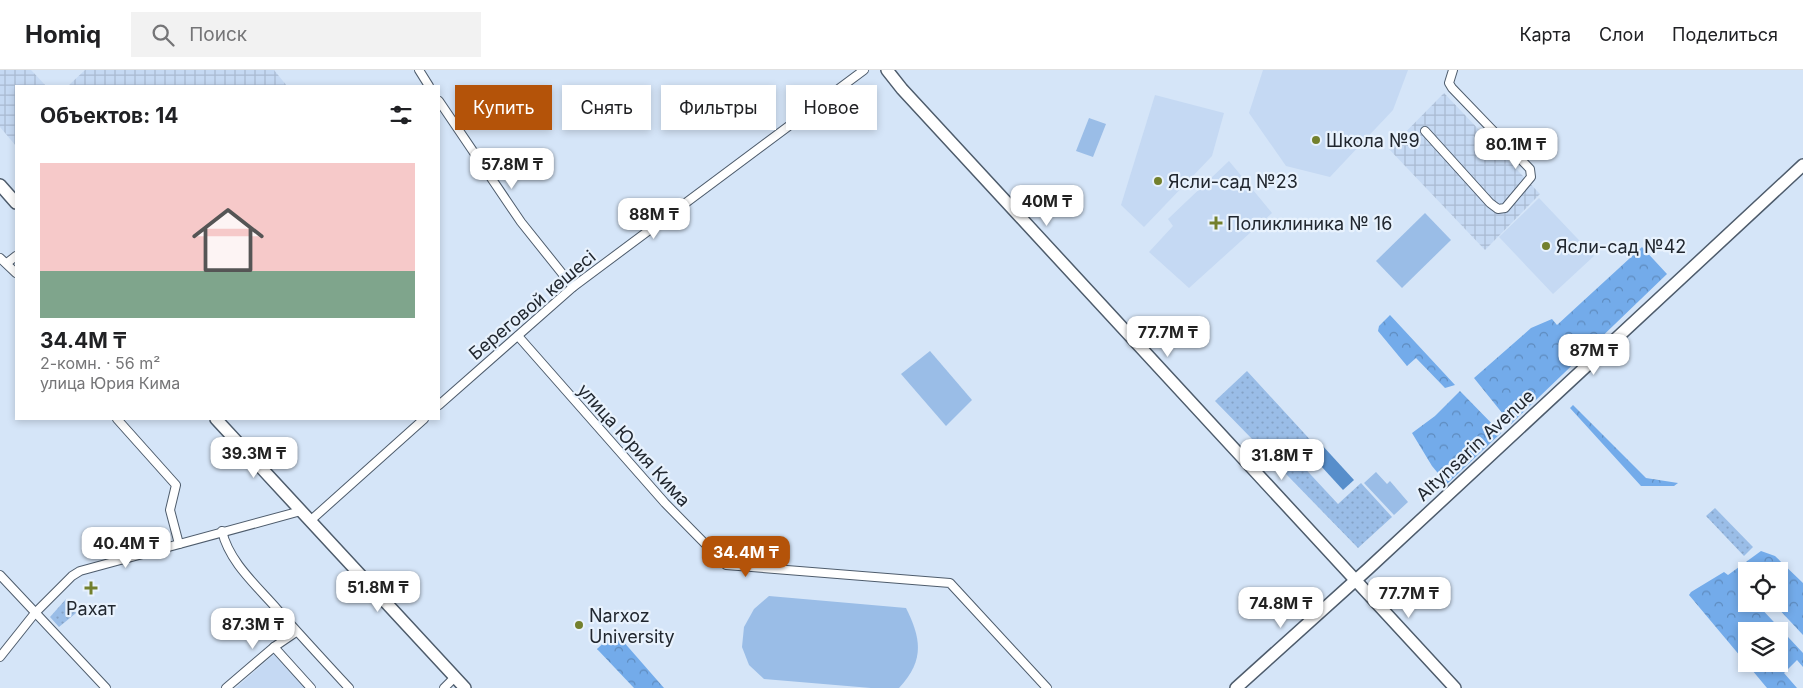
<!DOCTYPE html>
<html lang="ru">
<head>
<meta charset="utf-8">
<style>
  :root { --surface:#fff; --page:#f2f2f2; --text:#202124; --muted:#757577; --line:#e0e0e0; --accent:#b45309 }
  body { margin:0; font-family:Inter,sans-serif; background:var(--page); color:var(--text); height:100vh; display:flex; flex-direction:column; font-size:19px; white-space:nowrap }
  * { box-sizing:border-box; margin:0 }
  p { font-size:16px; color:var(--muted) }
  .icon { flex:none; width:28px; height:28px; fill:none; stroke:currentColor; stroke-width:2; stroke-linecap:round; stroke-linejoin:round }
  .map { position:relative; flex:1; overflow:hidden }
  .panel { position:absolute; left:15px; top:15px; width:425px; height:335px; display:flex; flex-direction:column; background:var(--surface); border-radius:0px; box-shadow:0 2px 8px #0003 }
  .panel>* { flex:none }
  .guide { position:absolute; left:455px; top:15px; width:475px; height:45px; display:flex; gap:10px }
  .controls { position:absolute; left:1738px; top:492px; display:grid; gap:10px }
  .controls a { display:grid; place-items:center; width:50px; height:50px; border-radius:0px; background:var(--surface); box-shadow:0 2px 8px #0003; font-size:25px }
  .price { position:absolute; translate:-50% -42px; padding:0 11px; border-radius:10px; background:#fff; color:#222; font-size:16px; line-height:32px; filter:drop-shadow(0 1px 2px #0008) }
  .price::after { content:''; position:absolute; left:50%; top:30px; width:15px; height:11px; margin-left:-8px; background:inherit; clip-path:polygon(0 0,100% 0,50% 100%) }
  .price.active { background:var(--accent); color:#fff }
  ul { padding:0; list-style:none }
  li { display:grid; align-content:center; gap:10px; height:265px; padding:0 25px }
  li+li { border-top:1px solid var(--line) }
  li span { display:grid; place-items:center; height:155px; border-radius:0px; color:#555 }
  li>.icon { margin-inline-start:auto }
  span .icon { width:90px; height:90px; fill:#fffc; stroke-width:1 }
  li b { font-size:21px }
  h2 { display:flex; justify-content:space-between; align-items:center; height:60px; padding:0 25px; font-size:21px }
  .pill { padding:0 18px; border-radius:0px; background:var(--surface); box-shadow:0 2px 8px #0003; font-size:18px; line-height:45px }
  .pill.active { background:var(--accent); color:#fff }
  header { display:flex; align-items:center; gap:30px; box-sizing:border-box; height:70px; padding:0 25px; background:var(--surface); border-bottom:1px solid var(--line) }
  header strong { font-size:24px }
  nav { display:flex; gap:28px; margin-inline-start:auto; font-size:18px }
  .search { width:350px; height:45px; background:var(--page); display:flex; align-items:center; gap:12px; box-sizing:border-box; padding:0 18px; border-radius:0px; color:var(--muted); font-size:19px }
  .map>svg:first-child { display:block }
  .built { fill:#c5d9f3 }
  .industrial { fill:url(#industrial-grid) }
  .grass { fill:#9abde7 }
  .forest { fill:url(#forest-crowns) }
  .park { fill:url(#park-dots) }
  .water { fill:#578ecb }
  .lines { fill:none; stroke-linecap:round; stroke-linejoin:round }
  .street-casing { stroke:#4e5c6c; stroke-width:10 }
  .secondary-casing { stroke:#4e5c6c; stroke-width:14 }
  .street { stroke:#fff; stroke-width:8 }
  .secondary { stroke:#fff; stroke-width:11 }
  .poi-dot { fill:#73802d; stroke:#e8f2fd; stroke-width:2 }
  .labels { text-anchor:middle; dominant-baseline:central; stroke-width:4.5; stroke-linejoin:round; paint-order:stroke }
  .poi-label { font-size:18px; fill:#21272f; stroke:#e8f2fd; text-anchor:start }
  .street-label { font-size:18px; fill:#21272f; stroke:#e8f2fd }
</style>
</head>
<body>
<header>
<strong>Homiq</strong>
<div class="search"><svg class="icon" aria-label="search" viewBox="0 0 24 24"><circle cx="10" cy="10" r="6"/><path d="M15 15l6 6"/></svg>Поиск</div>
<nav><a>Карта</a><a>Слои</a><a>Поделиться</a></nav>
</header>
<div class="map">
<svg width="1803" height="618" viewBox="0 0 1803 618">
  <defs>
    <pattern id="industrial-grid" width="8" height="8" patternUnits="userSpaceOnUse" patternTransform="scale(1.25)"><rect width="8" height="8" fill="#c5d9f3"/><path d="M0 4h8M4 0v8" fill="none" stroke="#a9bad1"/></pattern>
    <pattern id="forest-crowns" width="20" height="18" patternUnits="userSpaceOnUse" patternTransform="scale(1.25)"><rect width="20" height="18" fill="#73abea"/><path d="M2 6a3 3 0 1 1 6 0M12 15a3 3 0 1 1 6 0" fill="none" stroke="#5e8bbe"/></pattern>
    <pattern id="park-dots" width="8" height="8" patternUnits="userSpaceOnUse" patternTransform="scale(1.25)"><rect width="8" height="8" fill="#9abde7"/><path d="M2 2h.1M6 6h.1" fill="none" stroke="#84a2c6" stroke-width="1.8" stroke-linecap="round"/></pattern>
  </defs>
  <rect width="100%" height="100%" fill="#d5e5f8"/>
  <g class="built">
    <polygon points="1263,0 1408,0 1393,40 1330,107 1286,96 1249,43"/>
    <polygon points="1155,25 1224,43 1212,86 1144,157 1121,135"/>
    <polygon points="1229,91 1272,143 1189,218 1149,182 1173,156 1168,149"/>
    <polygon points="1539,128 1594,186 1553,224 1499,167"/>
    <polygon points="274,584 305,618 236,618"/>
  </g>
  <g class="industrial">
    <polygon points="0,0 31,0 46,16 16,16 16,76 0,57"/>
    <polygon points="85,0 274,0 287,16 68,16"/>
    <polygon points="1444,23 1540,124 1485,180 1389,79"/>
  </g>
  <g class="grass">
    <polygon points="1089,48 1106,54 1093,87 1076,81"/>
    <polygon points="1425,143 1451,170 1402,218 1376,191"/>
    <polygon points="930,281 972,330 946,356 901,304"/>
    <polygon points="1376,402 1387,414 1390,411 1408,432 1394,445 1364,413"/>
    <path d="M 769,526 L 906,538 C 922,570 924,591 899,618 L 871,618 L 764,609 L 749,595 L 742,577 L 744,557 L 754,539 Z"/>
  </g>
  <g class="forest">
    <polygon points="1642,177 1667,204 1511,354 1474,308 1531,258 1552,249 1557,255"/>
    <polygon points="1390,245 1455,315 1445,318 1416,288 1407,296 1378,261 1379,256"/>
    <polygon points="1460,321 1501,363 1447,414 1432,396 1412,363 1435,346"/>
    <polygon points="1573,335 1646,408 1678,413 1674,416 1641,416 1570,338"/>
    <polygon points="1761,481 1775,486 1803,513 1803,565 1774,534 1779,534 1779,501 1746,501 1746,510 1740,516 1746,523 1746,534 1757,534 1803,583 1803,597 1797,590 1784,603 1797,618 1767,618 1747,594 1779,594 1779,561 1746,561 1746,593 1689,525 1691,522 1724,502 1728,505"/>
    <polygon points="615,562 664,618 634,618 597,579"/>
  </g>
  <g class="park">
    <polygon points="1247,301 1315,375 1298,391 1338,434 1361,413 1392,447 1358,478 1215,331"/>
    <polygon points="1715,438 1753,477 1744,486 1706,446"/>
    <polygon points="66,529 76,543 59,557 50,547"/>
  </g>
  <polygon class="water" points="1321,374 1354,410 1343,420 1310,384"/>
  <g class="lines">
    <g class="street-casing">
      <g id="street">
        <polyline points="419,0 429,16"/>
        <polyline points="439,31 521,152 573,217"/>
        <polyline points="1425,61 1490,133 1498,139 1505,138 1531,107 1530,99 1452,18 1449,13 1453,0"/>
        <polyline points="0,188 16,203"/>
        <polyline points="7,193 16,186"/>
        <polyline points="518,266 665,433 726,495 950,513 1047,618"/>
        <polyline points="439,335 573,217 864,0"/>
        <polyline points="117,349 176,415 170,440 179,474"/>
        <polyline points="310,451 424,349"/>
        <path d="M 222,461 C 229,492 257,516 277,539 C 301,566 325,592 349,618"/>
        <polyline points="0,505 106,618"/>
        <polyline points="274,577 311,618"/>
        <polyline points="0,587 35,543 72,506 80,501 301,441"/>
        <polyline points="226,618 274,577 296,562"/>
        <polyline points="444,618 455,607"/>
      </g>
    </g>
    <g class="secondary-casing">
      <g id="secondary">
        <polyline points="887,0 902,19 1455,618"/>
        <polyline points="0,115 16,133"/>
        <polyline points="216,349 465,618"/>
        <polyline points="1236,618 1368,499 1803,95"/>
      </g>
    </g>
    <use href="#street" class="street"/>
    <use href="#secondary" class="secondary"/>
  </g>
  <g class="poi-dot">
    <circle cx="1316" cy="70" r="5"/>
    <circle cx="1158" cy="111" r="5"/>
    <path d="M1213.5 145.5h5v5h5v5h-5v5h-5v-5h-5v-5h5z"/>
    <circle cx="1546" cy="176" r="5"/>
    <path d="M88.5 510.5h5v5h5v5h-5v5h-5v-5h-5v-5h5z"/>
    <circle cx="579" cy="555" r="5"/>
  </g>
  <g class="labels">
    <g class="poi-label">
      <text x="1326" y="70">Школа №9</text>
      <text x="1168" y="111">Ясли-сад №23</text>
      <text x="1227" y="153">Поликлиника № 16</text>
      <text x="1556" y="176">Ясли-сад №42</text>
      <text x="91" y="538" text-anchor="middle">Рахат</text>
      <text x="589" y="545">Narxoz<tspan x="589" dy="21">University</tspan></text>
    </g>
    <g class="street-label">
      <text transform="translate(532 235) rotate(-40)">Береговой көшесі</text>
      <text transform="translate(634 375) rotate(48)">улица Юрия Кима</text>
      <text transform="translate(1475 375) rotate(-43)">Altynsarin Avenue</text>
    </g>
  </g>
</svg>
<div class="controls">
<a><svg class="icon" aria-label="locate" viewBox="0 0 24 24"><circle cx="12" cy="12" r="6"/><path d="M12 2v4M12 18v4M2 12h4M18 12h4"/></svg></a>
<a><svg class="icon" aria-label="layers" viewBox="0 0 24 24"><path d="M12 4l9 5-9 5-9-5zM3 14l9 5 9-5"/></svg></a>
</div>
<b class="price" style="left:1516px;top:100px">80.1M ₸</b>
<b class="price" style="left:512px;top:120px">57.8M ₸</b>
<b class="price" style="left:1047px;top:157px">40M ₸</b>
<b class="price" style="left:654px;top:170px">88M ₸</b>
<b class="price" style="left:1168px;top:288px">77.7M ₸</b>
<b class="price" style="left:1594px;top:306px">87M ₸</b>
<b class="price" style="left:254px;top:409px">39.3M ₸</b>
<b class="price" style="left:1282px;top:411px">31.8M ₸</b>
<b class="price" style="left:126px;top:499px">40.4M ₸</b>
<b class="price active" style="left:746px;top:508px">34.4M ₸</b>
<b class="price" style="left:378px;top:543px">51.8M ₸</b>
<b class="price" style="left:1409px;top:549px">77.7M ₸</b>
<b class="price" style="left:1281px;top:559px">74.8M ₸</b>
<b class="price" style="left:253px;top:580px">87.3M ₸</b>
<div class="guide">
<a class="pill active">Купить</a>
<a class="pill">Снять</a>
<a class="pill">Фильтры</a>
<a class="pill">Новое</a>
</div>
<section class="panel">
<h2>Объектов: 14<svg class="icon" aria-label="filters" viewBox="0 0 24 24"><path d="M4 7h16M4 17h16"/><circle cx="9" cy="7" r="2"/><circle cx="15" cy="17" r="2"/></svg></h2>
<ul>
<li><span style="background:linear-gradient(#f6c9c9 70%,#7fa58c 0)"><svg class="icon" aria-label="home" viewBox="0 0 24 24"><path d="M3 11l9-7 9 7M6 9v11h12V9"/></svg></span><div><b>34.4M ₸</b><p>2-комн. · 56 m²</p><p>улица Юрия Кима</p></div></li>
</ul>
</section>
</div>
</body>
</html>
